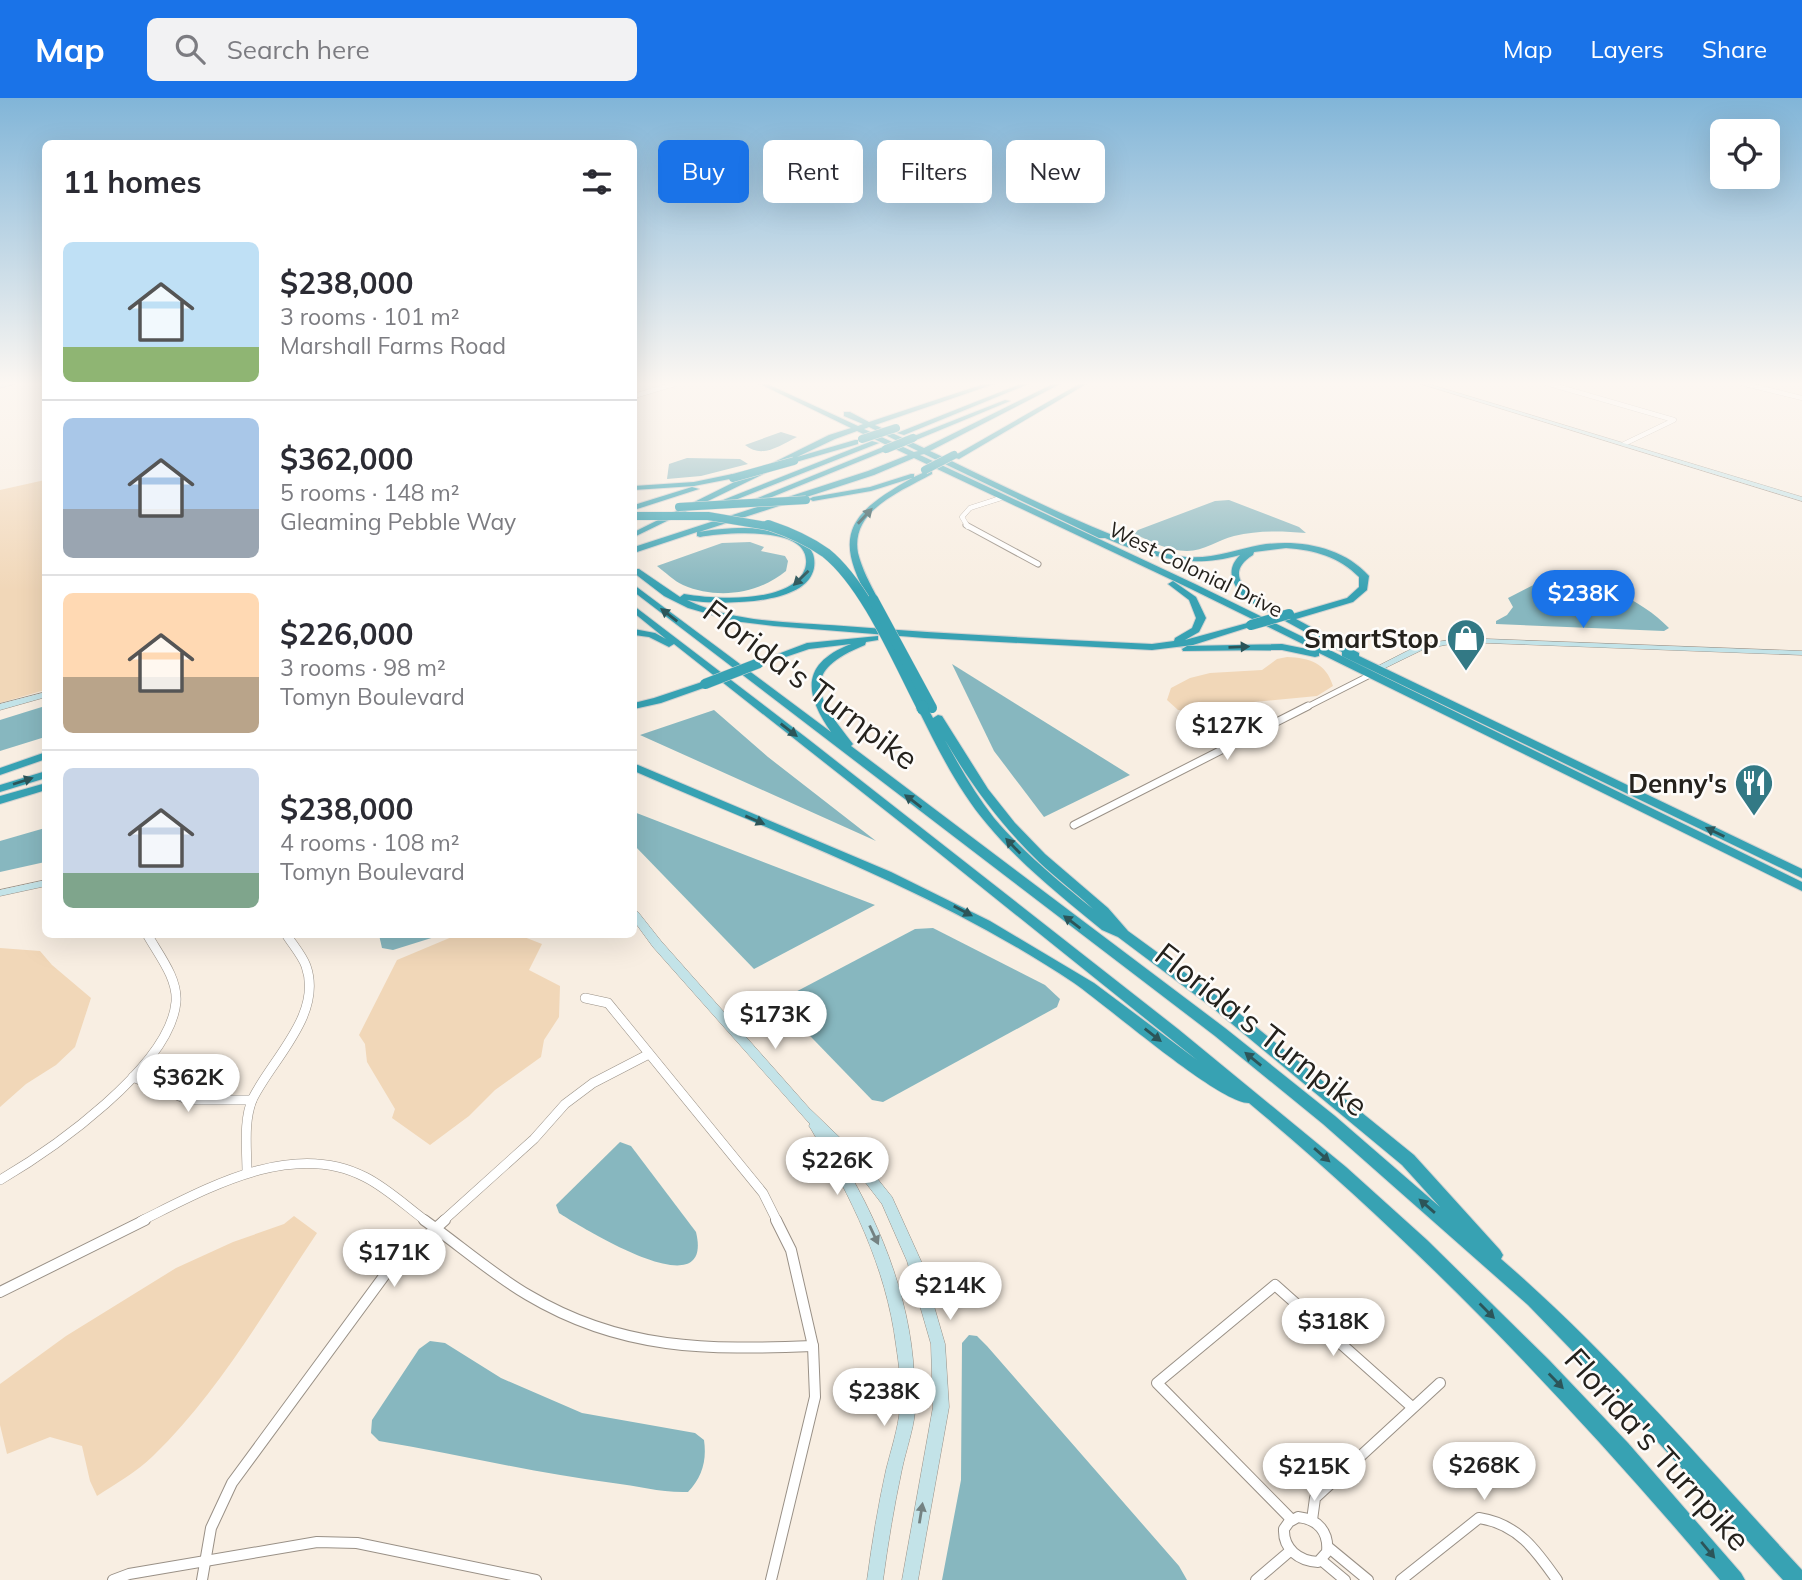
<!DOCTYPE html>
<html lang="en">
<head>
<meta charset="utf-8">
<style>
  :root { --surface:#fff; --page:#f2f2f3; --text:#2b2b33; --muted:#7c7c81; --line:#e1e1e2; --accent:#1a73e8 }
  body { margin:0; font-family:Mulish,sans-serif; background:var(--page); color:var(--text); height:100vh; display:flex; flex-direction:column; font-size:26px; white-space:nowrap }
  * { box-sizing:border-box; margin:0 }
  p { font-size:23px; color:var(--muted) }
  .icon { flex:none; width:38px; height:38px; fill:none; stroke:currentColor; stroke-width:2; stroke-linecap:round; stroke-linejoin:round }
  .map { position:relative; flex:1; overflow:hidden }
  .side { position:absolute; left:42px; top:42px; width:595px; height:798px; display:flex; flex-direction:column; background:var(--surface); border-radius:10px; box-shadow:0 7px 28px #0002 }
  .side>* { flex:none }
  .banner { position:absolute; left:658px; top:42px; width:665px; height:63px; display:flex; gap:14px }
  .buttons { position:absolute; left:1710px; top:21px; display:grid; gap:14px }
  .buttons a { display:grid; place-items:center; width:70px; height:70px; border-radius:10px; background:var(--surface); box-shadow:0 7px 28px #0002; font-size:35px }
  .price { position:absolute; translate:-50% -60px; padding:0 16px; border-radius:24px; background:#fff; color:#222; font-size:23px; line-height:46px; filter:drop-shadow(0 2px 4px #0008) }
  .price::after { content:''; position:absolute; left:50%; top:42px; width:21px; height:16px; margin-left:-10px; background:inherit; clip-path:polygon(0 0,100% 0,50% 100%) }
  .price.on { background:var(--accent); color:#fff }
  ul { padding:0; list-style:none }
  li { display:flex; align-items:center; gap:21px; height:175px; padding:0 21px }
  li+li { border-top:2px solid var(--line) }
  li span { display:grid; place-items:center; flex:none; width:196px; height:140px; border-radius:10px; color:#555 }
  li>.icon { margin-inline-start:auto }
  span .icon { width:84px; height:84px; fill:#fffc; stroke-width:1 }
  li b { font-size:30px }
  h2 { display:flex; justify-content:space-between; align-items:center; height:84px; padding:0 21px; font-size:30px }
  .chip { padding:0 24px; border-radius:10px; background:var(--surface); box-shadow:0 7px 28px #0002; font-size:24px; line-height:63px }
  .chip.on { background:var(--accent); color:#fff }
  header { display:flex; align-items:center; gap:42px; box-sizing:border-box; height:98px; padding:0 35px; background:var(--accent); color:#fff }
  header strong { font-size:33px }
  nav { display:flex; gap:38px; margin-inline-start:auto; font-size:24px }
  .search { width:490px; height:63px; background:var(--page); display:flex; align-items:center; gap:18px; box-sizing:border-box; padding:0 24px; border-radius:10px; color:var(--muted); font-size:26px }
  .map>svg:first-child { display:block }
  .green { fill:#f1d7b8 }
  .water { fill:#87b7bf }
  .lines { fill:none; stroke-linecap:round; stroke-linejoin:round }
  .street-far4-casing { stroke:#999086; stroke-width:5 }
  .street-far3-casing { stroke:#999086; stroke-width:7 }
  .street-far2-casing { stroke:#999086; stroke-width:9 }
  .street-far1-casing { stroke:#999086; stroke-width:10 }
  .street-casing { stroke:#999086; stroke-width:12 }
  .secondary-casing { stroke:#999086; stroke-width:1 }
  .highway-casing { stroke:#d3d3d2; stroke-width:2 }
  .street-far4 { stroke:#fff; stroke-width:4.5 }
  .street-far3 { stroke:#fff; stroke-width:5 }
  .street-far2 { stroke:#fff; stroke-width:7 }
  .street-far1 { stroke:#fff; stroke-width:9 }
  .street { stroke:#fff; stroke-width:10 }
  .secondary { fill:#c3e3e8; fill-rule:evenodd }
  .highway { fill:#37a2b3; fill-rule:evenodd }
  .highway-bridge-far2-casing { stroke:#d3d3d2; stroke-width:9; stroke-linecap:butt }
  .highway-bridge-far1-casing { stroke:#d3d3d2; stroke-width:11; stroke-linecap:butt }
  .highway-bridge-casing { stroke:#d3d3d2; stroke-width:14; stroke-linecap:butt }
  .highway-bridge-far2 { stroke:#37a2b3; stroke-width:8 }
  .highway-bridge-far1 { stroke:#37a2b3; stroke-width:10 }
  .highway-bridge { stroke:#37a2b3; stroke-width:12 }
  .oneway { fill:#2c5559 }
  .oneway2 { fill:#748282 }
  .labels { text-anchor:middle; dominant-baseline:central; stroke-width:5; stroke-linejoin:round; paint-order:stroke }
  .far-street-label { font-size:21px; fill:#25221d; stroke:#fefcfa }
  .poi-label { font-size:26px; font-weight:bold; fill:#25221d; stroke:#fefcfa; text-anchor:end }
  .near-street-label { font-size:32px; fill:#25221d; stroke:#fefcfa }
</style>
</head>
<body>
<header>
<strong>Map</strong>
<div class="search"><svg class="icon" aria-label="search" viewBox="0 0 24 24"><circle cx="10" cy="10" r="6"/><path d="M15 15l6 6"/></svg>Search here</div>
<nav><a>Map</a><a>Layers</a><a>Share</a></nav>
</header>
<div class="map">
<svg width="1802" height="1482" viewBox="0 0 1802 1482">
  <rect width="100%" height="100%" fill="#f8eee2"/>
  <g class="green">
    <polygon points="45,382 45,592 0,605 0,392"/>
    <path d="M 1287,559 C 1310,560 1326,565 1333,588 L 1317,598 L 1212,608 L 1191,613 L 1178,612 L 1167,602 L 1171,590 L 1190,580 L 1210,575 L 1262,572 L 1277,561 Z"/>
    <polygon points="459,836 519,837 542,846 529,872 560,888 559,919 544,942 541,959 495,992 469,1018 430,1047 392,1020 395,1011 367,964 365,946 359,937 397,862"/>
    <polygon points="0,850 40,853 52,867 91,900 75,949 56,967 26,986 0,1009"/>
    <path d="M 294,1118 L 317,1135 C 265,1212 220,1293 153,1358 C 137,1374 115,1386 97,1398 L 90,1383 L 82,1348 L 50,1339 L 7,1356 L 0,1327 L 0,1286 L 66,1238 L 176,1170 L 233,1144 L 284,1126 Z"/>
  </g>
  <g class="water">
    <path d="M 781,334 L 797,339 C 779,348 762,361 745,347 Z"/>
    <polygon points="687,360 740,361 748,366 701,378 667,381 669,366"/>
    <path d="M 1229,402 L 1299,429 L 1306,435 C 1282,433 1258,432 1234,438 C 1218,442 1204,453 1187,453 C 1168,453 1151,443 1134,436 L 1138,432 L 1215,403 Z"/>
    <path d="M 750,444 L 764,449 L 761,453 L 785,458 L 788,463 L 786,473 C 758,496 718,502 683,487 C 674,483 665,474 657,468 L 722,445 Z"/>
    <path d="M 1553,477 C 1593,480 1641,501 1669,530 L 1664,533 L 1496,526 L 1496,523 L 1507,517 L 1513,509 L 1508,500 Z"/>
    <polygon points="952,566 1130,677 1044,719 994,653"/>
    <polygon points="45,608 45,639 0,653 0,622"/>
    <polygon points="714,612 768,659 876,743 640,637"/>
    <polygon points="634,714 875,807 754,871 634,747"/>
    <polygon points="45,730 45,764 0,774 0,743"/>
    <polygon points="933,830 1045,887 1060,901 1057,909 883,1004 872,1002 785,912 786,899 915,831"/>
    <polygon points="379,837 379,836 441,837 393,852 382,850"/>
    <path d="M 620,1044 L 631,1048 L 696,1134 C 715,1213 581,1129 559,1115 L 556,1107 Z"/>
    <polygon points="969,1237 977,1238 987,1248 1179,1468 1187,1482 942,1482 961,1382 962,1245"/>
    <path d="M 430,1243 L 445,1245 L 501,1280 L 582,1315 L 695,1335 L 704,1342 C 707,1363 702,1379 688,1394 C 662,1395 638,1388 613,1385 C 534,1375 457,1356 379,1343 L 371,1335 L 372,1322 L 419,1251 Z"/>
  </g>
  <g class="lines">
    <g class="street-far4-casing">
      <g id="street-far4">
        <polyline points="1546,285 1674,322 1624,346"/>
        <polyline points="1741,285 1802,300"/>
        <polyline points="634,298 678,285"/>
        <polyline points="968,429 962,419 970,410 1001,400"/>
      </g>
    </g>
    <g class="street-far3-casing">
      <g id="street-far3">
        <polyline points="966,427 1038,466"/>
        <polyline points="1305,610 1370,577"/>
      </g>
    </g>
    <g class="street-far2-casing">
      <polyline id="street-far2" points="1074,727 1308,608"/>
    </g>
    <g class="street-far1-casing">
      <g id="street-far1">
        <polyline points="585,900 608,905 763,1095 777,1123"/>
        <polyline points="133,979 189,1002 252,1002"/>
        <path d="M 247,1075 C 247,1051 243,1022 253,1000 C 273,960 323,916 306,868 C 302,857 292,846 286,836"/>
        <path d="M 0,1082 C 53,1051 170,969 176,904 C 178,880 158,856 147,836"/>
        <path d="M 141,1123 C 206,1091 292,1041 365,1079 C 387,1090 407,1109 426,1123"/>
        <polyline points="443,1123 534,1041 565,1006 593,985 649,956"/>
      </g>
    </g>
    <g class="street-casing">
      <g id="street">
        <path d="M 424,1122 C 458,1146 492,1176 528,1197 C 622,1253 708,1252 813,1248"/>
        <polyline points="0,1194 145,1122"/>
        <path d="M 1298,1419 C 1318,1421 1329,1434 1327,1454 L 1318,1464 C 1299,1463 1283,1451 1284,1431 L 1289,1424 Z"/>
        <polyline points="1291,1421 1157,1285 1275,1187 1412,1309"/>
        <polyline points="1312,1422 1315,1400 1440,1285"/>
        <polyline points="1328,1449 1368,1482"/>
        <polyline points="1321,1462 1345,1482"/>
        <polyline points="113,1482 129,1476 317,1444 357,1445 536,1482"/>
        <polyline points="202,1482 211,1430 232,1385 387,1174 445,1122"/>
        <polyline points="771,1482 815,1299 813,1248 791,1152 776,1122"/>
        <polyline points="1256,1482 1290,1453"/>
        <path d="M 1401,1482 L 1479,1420 C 1518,1426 1536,1452 1557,1482"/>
      </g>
    </g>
    <g class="secondary-casing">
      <g id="secondary">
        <polygon points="9,285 18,285 0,290 0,286"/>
        <polygon points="1418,285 1425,285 1802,399 1802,403"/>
        <polygon points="1461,540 1802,553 1802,557 1461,544 1424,551 1379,573 1376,573 1372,571 1419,547"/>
        <polygon points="46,594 46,599 0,612 0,606"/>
        <polygon points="46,782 46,788 0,798 0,792"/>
        <path d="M 634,813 L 638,814 L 661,843 L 809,1010 L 860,1059 L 892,1099 L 921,1163 L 945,1246 L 949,1309 L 918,1482 L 902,1482 L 933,1309 L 931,1246 L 907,1163 L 882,1106 L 852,1067 L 835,1051 C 877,1118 910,1196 914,1276 C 915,1289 916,1301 915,1314 C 913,1333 906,1352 902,1371 C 894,1408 888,1445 883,1482 L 867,1482 C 872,1445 878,1408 886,1372 C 891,1352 898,1331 900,1310 C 902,1289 899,1267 896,1247 C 886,1168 851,1099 811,1031 L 809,1028 L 810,1026 L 653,849 L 634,823 Z"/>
      </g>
    </g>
    <g class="highway-casing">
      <g id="highway">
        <path d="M 758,285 L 765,285 L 858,328 L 863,326 L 844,318 L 844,314 L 850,314 L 869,324 L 987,285 L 995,285 L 994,286 L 875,327 L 924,350 L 1055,285 L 1062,285 L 930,353 C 988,380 1046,410 1105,434 C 1131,445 1158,456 1186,459 C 1213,461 1235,452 1260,447 C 1298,441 1342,448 1369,478 L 1367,492 L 1353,504 L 1296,521 L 1359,555 L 1359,558 L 1802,771 L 1802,780 L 1342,558 L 1342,554 L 1245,501 C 1232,486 1225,472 1240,457 C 1190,471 1152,460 1105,440 L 1099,440 L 924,356 L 920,357 L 1195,486 L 1802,784 L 1802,793 L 1319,555 L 1319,558 L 1315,559 L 1282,552 L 1183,553 L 1182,551 L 1187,548 L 1282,546 L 1317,553 L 1189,490 L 914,360 L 874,377 L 699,434 C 727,429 800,423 813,456 C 815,462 815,470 812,476 C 798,508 716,507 687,502 C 733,525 793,524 844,528 C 946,536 1049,541 1152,546 L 1174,543 L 1175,540 L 1192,530 L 1196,520 L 1189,502 L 1168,486 L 1173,483 L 1196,499 L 1206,520 L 1199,534 L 1185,542 L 1251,524 L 1256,527 L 1193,547 L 1152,552 L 925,540 L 774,528 L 733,523 L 688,510 L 664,498 L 634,475 L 634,471 L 639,471 L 680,499 L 684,496 C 714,501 768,504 794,485 C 801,480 807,471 806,462 C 805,427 722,435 700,439 L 697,438 L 697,434 L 634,455 L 634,449 L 868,373 L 908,357 L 857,333 L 835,341 L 797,359 L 855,342 L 858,342 L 858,346 L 796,364 L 792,362 L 634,439 L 634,434 L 829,337 L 851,330 ZM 869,329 L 918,353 L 914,354 L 864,331 ZM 1286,450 C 1315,452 1339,459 1359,479 L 1359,489 L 1347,500 L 1289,517 C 1269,507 1213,482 1253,457 L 1254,454 Z"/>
        <polygon points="1023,285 1031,285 904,337 897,335"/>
        <polygon points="1081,285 1088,285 959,361 952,359"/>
        <polygon points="1005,302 1010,303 916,342 909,340"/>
        <polygon points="872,343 879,345 715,410 708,408"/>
        <polygon points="883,349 890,351 750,408 743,406"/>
        <path d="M 929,372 L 932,372 L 932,376 C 902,393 850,412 858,455 C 862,471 870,486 878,501 L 873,504 L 870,503 C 831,436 850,415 912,380 L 871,393 L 813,403 L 809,401 L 813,399 L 870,389 L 911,376 L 914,376 L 914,379 Z"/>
        <polygon points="742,374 745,374 745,378 694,388 634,392 634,388 694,384"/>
        <polygon points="692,389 699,391 634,412 634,407"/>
        <path d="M 634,487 L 831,634 C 803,594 802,565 851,546 L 809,551 L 759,568 L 754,565 L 807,545 L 878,538 L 878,542 L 866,544 L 865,547 C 798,574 817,600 853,646 L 851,648 L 1225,930 L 1335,1018 L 1440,1109 L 1402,1067 L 1214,911 L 1118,839 L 1102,832 C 1062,799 1021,767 987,726 C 958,692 938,651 918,611 L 923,608 L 927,609 L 933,620 L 938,617 L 942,618 L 988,691 L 1015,725 L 1045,756 L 1108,810 L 1128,833 L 1224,903 L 1414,1057 L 1500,1152 L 1503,1157 L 1501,1161 C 1610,1255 1704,1366 1802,1472 L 1802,1482 L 1783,1482 L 1617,1299 L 1528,1207 L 1323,1026 L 1215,938 L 634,494 ZM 945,642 C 971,687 1002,728 1039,764 C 1056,780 1075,794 1093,811 C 1058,783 1023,754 994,720 C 975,696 960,669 945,642 Z"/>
        <path d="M 634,508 L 808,641 L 1178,931 L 1346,1069 L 1427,1142 L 1549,1262 L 1628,1345 L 1741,1475 L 1745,1482 L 1720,1482 C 1575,1311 1422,1149 1249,1005 C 1220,1006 1106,907 1074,885 C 938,794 783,738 634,673 L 634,666 L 638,667 L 891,774 L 990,823 L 1094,885 L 1197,962 L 914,735 L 674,546 L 669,549 L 649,539 L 634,537 L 634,531 L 655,535 L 666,541 L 634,515 Z"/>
        <polygon points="705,583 710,586 709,588 661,605 634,611 634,605 654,600"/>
        <polygon points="46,654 46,661 0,677 0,670"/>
        <polygon points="46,673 46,680 0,694 0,687"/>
        <polygon points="46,685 46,692 0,706 0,698"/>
      </g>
    </g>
    <use href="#street-far4" class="street-far4"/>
    <use href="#street-far3" class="street-far3"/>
    <use href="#street-far2" class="street-far2"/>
    <use href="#street-far1" class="street-far1"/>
    <use href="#street" class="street"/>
    <use href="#secondary" class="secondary"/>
    <use href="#highway" class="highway"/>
    <g class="highway-bridge-far2-casing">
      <g id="highway-bridge-far2">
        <polyline points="862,341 896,330"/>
        <polyline points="886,351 913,340"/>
        <polyline points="925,372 954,357"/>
        <polyline points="733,380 794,363"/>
        <polyline points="679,409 806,402"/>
        <polyline points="634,418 708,418 773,429"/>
      </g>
    </g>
    <g class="highway-bridge-far1-casing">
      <g id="highway-bridge-far1">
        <path d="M 768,427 C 789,434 808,442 826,455 C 866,487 898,564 922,610"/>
        <polyline points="873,501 932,610"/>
        <polyline points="1251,527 1289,516"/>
        <polyline points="705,586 759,565"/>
      </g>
    </g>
    <g class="highway-bridge-casing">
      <polyline id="highway-bridge" points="922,608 923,611"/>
    </g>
    <use href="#highway-bridge-far2" class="highway-bridge-far2"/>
    <use href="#highway-bridge-far1" class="highway-bridge-far1"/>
    <use href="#highway-bridge" class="highway-bridge"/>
  </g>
  <defs><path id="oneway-solid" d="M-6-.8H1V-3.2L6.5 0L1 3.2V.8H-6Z" transform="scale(1.75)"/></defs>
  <g class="oneway">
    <use href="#oneway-solid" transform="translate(865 418) rotate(-47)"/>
    <use href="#oneway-solid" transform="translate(801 480) rotate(136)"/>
    <use href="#oneway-solid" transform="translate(669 517) rotate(-142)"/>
    <use href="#oneway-solid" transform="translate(1239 549) rotate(-2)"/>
    <use href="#oneway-solid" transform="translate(789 632) rotate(38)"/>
    <use href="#oneway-solid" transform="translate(23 683) rotate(-18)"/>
    <use href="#oneway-solid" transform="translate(913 703) rotate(-143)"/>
    <use href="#oneway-solid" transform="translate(755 722) rotate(23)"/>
    <use href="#oneway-solid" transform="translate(1715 734) rotate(-154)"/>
    <use href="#oneway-solid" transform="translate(1013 748) rotate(-134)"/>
    <use href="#oneway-solid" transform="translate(963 813) rotate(28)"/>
    <use href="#oneway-solid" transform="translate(1072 824) rotate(-143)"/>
    <use href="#oneway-solid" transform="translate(1153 937) rotate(38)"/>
    <use href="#oneway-solid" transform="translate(1253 961) rotate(-141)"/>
    <use href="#oneway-solid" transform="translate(1322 1057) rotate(41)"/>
    <use href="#oneway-solid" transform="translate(1427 1108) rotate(-139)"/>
    <use href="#oneway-solid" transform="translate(1487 1213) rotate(45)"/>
    <use href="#oneway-solid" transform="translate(1556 1283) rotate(46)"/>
    <use href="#oneway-solid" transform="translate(1708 1452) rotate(50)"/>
  </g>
  <g class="oneway2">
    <use href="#oneway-solid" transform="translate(874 1137) rotate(65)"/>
    <use href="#oneway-solid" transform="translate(921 1415) rotate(-81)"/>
  </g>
  <linearGradient id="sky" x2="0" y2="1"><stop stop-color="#81b5d8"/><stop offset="0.58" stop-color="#fcf7f2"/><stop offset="1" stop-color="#fcf7f2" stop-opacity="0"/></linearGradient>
  <rect width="1802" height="492" fill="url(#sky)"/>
  <defs>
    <g id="shop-pin" transform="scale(2.0125)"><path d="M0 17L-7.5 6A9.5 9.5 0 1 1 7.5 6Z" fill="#337985" stroke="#fefcfa"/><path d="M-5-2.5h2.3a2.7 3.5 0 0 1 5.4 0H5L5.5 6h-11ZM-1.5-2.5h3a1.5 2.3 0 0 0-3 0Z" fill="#fff"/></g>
    <g id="restaurant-pin" transform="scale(2.0125)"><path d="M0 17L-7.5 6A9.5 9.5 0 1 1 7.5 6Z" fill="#337985" stroke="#fefcfa"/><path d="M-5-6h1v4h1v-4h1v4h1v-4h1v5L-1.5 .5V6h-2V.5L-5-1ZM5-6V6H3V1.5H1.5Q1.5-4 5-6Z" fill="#fff"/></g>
  </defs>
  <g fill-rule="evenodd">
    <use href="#shop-pin" x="1466" y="540"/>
    <use href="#restaurant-pin" x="1754" y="685"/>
  </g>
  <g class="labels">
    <g class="far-street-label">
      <text transform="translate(1196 471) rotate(26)">West Colonial Drive</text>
    </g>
    <g class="poi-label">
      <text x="1439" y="540">SmartStop</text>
      <text x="1727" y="685">Denny's</text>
    </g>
    <g class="near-street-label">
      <text transform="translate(811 586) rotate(37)">Florida's Turnpike</text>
      <text transform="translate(1262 931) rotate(38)">Florida's Turnpike</text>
      <text transform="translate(1658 1351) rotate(48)">Florida's Turnpike</text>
    </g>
  </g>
</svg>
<div class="buttons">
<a><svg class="icon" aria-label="locate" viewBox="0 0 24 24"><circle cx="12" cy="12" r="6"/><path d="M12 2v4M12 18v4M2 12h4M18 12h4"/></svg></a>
</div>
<b class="price on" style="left:1583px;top:532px">$238K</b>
<b class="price" style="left:1227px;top:664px">$127K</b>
<b class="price" style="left:775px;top:953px">$173K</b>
<b class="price" style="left:188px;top:1016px">$362K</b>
<b class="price" style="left:837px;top:1099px">$226K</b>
<b class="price" style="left:394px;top:1191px">$171K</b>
<b class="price" style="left:950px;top:1224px">$214K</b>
<b class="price" style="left:1333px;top:1260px">$318K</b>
<b class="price" style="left:884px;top:1330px">$238K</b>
<b class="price" style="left:1484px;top:1404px">$268K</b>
<b class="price" style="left:1314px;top:1405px">$215K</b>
<div class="banner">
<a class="chip on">Buy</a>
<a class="chip">Rent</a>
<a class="chip">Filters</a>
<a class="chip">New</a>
</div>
<section class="side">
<h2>11 homes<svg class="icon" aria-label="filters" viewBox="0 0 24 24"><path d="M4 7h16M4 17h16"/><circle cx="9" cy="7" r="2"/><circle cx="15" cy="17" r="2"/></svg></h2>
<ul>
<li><span style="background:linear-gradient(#bfe0f5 75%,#8fb573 0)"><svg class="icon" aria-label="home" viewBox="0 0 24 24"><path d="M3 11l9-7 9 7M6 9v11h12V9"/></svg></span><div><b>$238,000</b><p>3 rooms · 101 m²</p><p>Marshall Farms Road</p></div></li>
<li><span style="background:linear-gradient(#a9c7e8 65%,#9aa5b1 0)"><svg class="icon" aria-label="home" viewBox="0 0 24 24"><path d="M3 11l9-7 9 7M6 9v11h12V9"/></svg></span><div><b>$362,000</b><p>5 rooms · 148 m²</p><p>Gleaming Pebble Way</p></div></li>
<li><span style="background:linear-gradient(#ffd9b3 60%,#b9a48a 0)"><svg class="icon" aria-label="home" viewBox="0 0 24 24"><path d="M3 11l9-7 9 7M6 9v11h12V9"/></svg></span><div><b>$226,000</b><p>3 rooms · 98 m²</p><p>Tomyn Boulevard</p></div></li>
<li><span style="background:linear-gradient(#c9d6e8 75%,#7fa58c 0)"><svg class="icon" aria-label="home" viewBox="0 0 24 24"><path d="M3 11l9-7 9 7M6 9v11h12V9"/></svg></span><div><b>$238,000</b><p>4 rooms · 108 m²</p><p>Tomyn Boulevard</p></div></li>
</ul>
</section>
</div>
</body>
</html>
